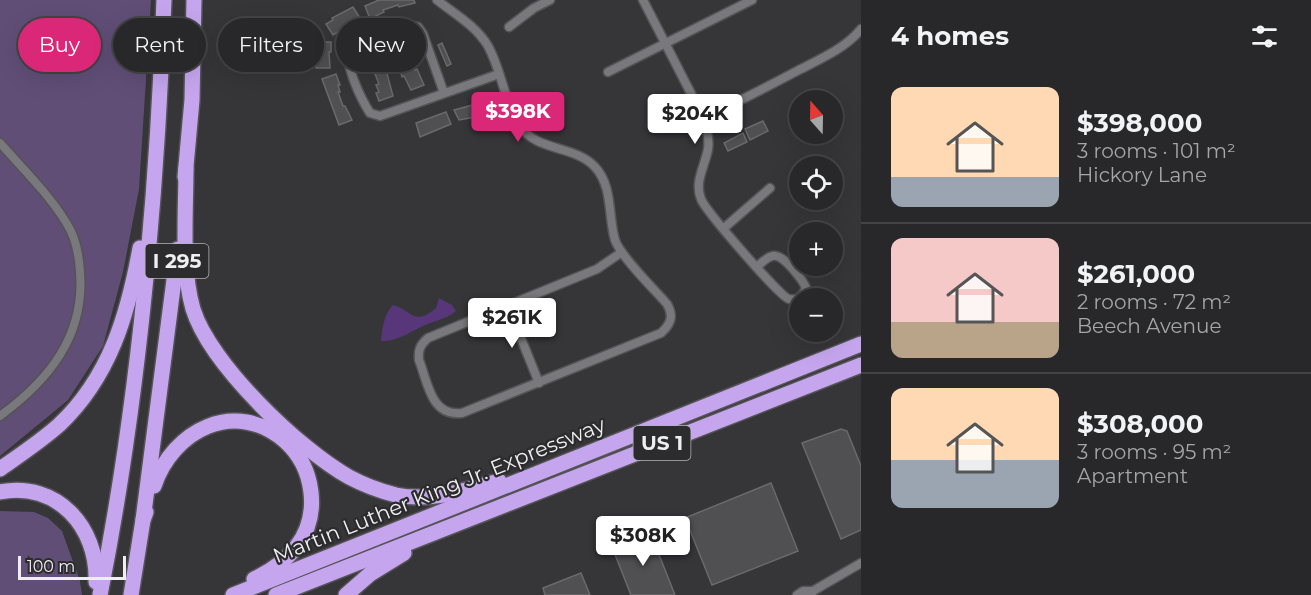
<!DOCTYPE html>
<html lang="en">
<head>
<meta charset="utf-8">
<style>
  :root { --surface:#28282a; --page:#343436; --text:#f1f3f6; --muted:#a5a6a8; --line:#444447; --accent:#db2777 }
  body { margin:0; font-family:Montserrat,sans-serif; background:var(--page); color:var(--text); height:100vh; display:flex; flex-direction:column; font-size:22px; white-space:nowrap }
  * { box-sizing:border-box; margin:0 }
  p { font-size:20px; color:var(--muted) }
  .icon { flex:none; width:33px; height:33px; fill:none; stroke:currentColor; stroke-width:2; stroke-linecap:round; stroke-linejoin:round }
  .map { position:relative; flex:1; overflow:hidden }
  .side { display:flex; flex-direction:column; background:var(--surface); width:450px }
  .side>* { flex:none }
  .hud { position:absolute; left:18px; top:18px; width:570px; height:54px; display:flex; gap:12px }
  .needle { width:39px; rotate:340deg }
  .buttons { position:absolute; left:789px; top:90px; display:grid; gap:12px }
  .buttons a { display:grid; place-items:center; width:54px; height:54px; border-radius:50%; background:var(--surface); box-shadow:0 6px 24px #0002,0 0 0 2px var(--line); font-size:30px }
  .scale { position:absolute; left:18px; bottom:15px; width:108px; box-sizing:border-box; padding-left:6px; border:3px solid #efeef1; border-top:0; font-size:16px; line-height:21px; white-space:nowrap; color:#efeef1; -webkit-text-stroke:4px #2c2b2e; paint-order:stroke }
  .price { position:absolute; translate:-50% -51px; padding:0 14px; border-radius:6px; background:#fff; color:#222; font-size:20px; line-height:39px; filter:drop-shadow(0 2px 3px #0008) }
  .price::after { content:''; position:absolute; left:50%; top:36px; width:18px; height:14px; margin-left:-9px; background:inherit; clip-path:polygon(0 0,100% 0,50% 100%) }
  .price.active { background:var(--accent); color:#fff }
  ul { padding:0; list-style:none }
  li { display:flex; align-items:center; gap:18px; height:150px; padding:0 30px }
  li+li { border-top:2px solid var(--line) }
  li span { display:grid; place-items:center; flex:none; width:168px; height:120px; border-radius:12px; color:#555 }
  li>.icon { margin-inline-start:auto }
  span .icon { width:72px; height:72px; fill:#fffc; stroke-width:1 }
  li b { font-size:26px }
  h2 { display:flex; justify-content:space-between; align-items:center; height:72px; padding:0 30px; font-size:26px }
  .tag { padding:0 21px; border-radius:27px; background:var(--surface); box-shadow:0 6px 24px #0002,0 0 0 2px var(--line); font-size:21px; line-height:54px }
  .tag.active { background:var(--accent); color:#fff }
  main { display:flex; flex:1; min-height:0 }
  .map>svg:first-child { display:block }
  .green { fill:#604e77 }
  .water { fill:#57377a }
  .building { fill:#504f52; stroke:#6a696c; stroke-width:1.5 }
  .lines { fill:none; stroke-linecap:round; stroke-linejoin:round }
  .minor-casing { stroke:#545356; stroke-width:11 }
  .motorway-casing { stroke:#545356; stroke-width:18 }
  .minor { stroke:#79787c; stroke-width:8 }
  .motorway { stroke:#c5a6ee; stroke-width:15 }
  .labels { text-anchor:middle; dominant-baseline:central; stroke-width:4.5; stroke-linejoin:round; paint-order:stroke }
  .shield { fill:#2c2b2e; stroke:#b4b4b6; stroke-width:1.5 }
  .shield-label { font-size:20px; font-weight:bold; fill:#efeef1 }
  .street-label { font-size:21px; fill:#efeef1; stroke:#2c2b2e }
</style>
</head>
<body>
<main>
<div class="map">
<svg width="861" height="595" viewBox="0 0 861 595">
  <rect width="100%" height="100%" fill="#363538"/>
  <g class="green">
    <polygon points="0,0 151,0 139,189 123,272 103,346 68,400 0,456"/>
    <polygon points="0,511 34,512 48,518 62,531 80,581 82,595 0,595"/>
  </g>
  <path class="water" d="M 439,298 L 452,305 L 456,311 C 445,320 432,321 421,327 C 409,333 395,342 381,341 C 382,329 384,314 393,305 C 412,310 414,327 436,308 Z"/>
  <g class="building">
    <polygon points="379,0 414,0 415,3 399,7 398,5 383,10 384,12 370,19 365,6"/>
    <polygon points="353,7 360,18 333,35 326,24 333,20 332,18"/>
    <polygon points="407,39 415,70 417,69 424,85 411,90 404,76 402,77 395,51 397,51 395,43"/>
    <polygon points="316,42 331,42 331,52 329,52 330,68 316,68"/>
    <polygon points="442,43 451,64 447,66 438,45"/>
    <polygon points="375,51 382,67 385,66 393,96 379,101 376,93 379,92 376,85 379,84 373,69 371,70 364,55"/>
    <polygon points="336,74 340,85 338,85 340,92 338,92 343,106 345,106 352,120 339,125 322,79"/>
    <polygon points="491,95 496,107 481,116 459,120 454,110 476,104 482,98"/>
    <polygon points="446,112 451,124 420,137 416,123"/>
    <polygon points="763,121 768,131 750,140 745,129"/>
    <polygon points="743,133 747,142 728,151 724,143"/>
    <polygon points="824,157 827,166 808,166 807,160"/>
    <polygon points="841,429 847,431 861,466 861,530 841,539 802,443"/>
    <polygon points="771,483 798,551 712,585 685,518"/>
    <polygon points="650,532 675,595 631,595 612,547"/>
    <polygon points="581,573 590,595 545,595 543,588"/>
  </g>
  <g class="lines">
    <g class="minor-casing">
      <g id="minor">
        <path d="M 437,0 C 455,14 476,26 488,46 C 502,71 504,102 520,126 C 537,152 575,145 595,167 C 613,186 608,217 615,240 C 621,257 654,289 667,304 C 674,316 671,324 661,333 L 462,413 C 431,417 428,383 419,360 C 418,350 420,345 428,338 L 597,269 L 622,252"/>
        <path d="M 643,0 L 701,113 C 706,125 710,137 708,149 C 705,166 694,182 701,199 C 705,210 780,297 789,299 C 797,301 803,296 806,288 C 803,280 798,275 792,268 C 778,253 773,251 757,267"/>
        <polyline points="509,27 534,8 550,0"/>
        <polyline points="608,72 752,0"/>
        <path d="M 444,93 L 423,34 L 418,27 C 402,21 362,37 349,48 C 344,64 361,99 370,113 L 380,116 L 499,74"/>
        <path d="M 703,118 C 734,104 765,88 795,72 C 818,60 845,49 861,29"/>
        <path d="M 0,143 C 23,169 49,194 67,224 C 76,238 79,255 80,272 C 85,336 49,380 0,416"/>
        <polyline points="724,228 770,188"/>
        <polyline points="508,306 539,383"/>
        <polyline points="813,591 861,563"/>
        <polyline points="797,595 803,591 813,591 811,595"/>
      </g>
    </g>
    <g class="motorway-casing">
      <g id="motorway">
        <path d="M 186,168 C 186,211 181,268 193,309 C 210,364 299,449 349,477 C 364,485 380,491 396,495 C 432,502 465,490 499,481"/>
        <polyline points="185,177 192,100 194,0"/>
        <path d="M 0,469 C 20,455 41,441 59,425 C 110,377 128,314 140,248"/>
        <path d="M 154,486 C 173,430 235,398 285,441 C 314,467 321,514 297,546 C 286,561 271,571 254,579"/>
        <path d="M 0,492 C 57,481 98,527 96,582"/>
        <polyline points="143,520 178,249"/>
        <path d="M 100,595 C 139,399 157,199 164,0"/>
        <polyline points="131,595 143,520 146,512"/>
        <polyline points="233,595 861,344"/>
        <polyline points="276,595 861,365"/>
        <polyline points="346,595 370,574 404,553"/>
      </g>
    </g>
    <use href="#minor" class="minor"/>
    <use href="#motorway" class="motorway"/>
  </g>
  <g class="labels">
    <g class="shield">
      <rect x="145.5" y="244" width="63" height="34" rx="4.5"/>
      <rect x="633.5" y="426" width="57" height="34" rx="4.5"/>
    </g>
    <g class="shield-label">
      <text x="177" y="261">I 295</text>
      <text x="662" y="443">US 1</text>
    </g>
    <g class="street-label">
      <text transform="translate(439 490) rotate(-22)">Martin Luther King Jr. Expressway</text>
    </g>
  </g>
</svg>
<div class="buttons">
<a><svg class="needle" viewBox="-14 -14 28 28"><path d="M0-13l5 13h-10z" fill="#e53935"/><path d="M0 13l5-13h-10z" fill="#a5a6a8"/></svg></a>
<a><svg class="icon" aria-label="locate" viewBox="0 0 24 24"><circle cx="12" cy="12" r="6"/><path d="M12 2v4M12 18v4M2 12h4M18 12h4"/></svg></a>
<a>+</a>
<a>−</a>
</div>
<div class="scale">100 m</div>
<b class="price active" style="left:518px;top:143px">$398K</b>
<b class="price" style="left:695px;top:145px">$204K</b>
<b class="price" style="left:512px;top:349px">$261K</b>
<b class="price" style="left:643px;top:567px">$308K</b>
<div class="hud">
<a class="tag active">Buy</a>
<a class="tag">Rent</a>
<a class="tag">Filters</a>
<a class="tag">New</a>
</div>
</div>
<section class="side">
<h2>4 homes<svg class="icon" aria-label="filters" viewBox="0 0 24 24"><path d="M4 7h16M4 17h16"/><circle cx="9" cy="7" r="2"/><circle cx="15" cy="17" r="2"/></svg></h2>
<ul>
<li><span style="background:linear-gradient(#ffd9b3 75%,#9aa5b1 0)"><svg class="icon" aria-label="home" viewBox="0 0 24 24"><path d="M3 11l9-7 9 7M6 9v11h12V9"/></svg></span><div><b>$398,000</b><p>3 rooms · 101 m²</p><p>Hickory Lane</p></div></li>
<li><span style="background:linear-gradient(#f6c9c9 70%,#b9a48a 0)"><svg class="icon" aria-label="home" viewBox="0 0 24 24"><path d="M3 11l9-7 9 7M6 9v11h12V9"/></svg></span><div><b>$261,000</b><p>2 rooms · 72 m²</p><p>Beech Avenue</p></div></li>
<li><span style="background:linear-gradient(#ffd9b3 60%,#9aa5b1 0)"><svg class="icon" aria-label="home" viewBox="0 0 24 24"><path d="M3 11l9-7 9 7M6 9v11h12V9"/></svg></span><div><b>$308,000</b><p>3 rooms · 95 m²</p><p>Apartment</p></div></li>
</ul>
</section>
</main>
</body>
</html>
